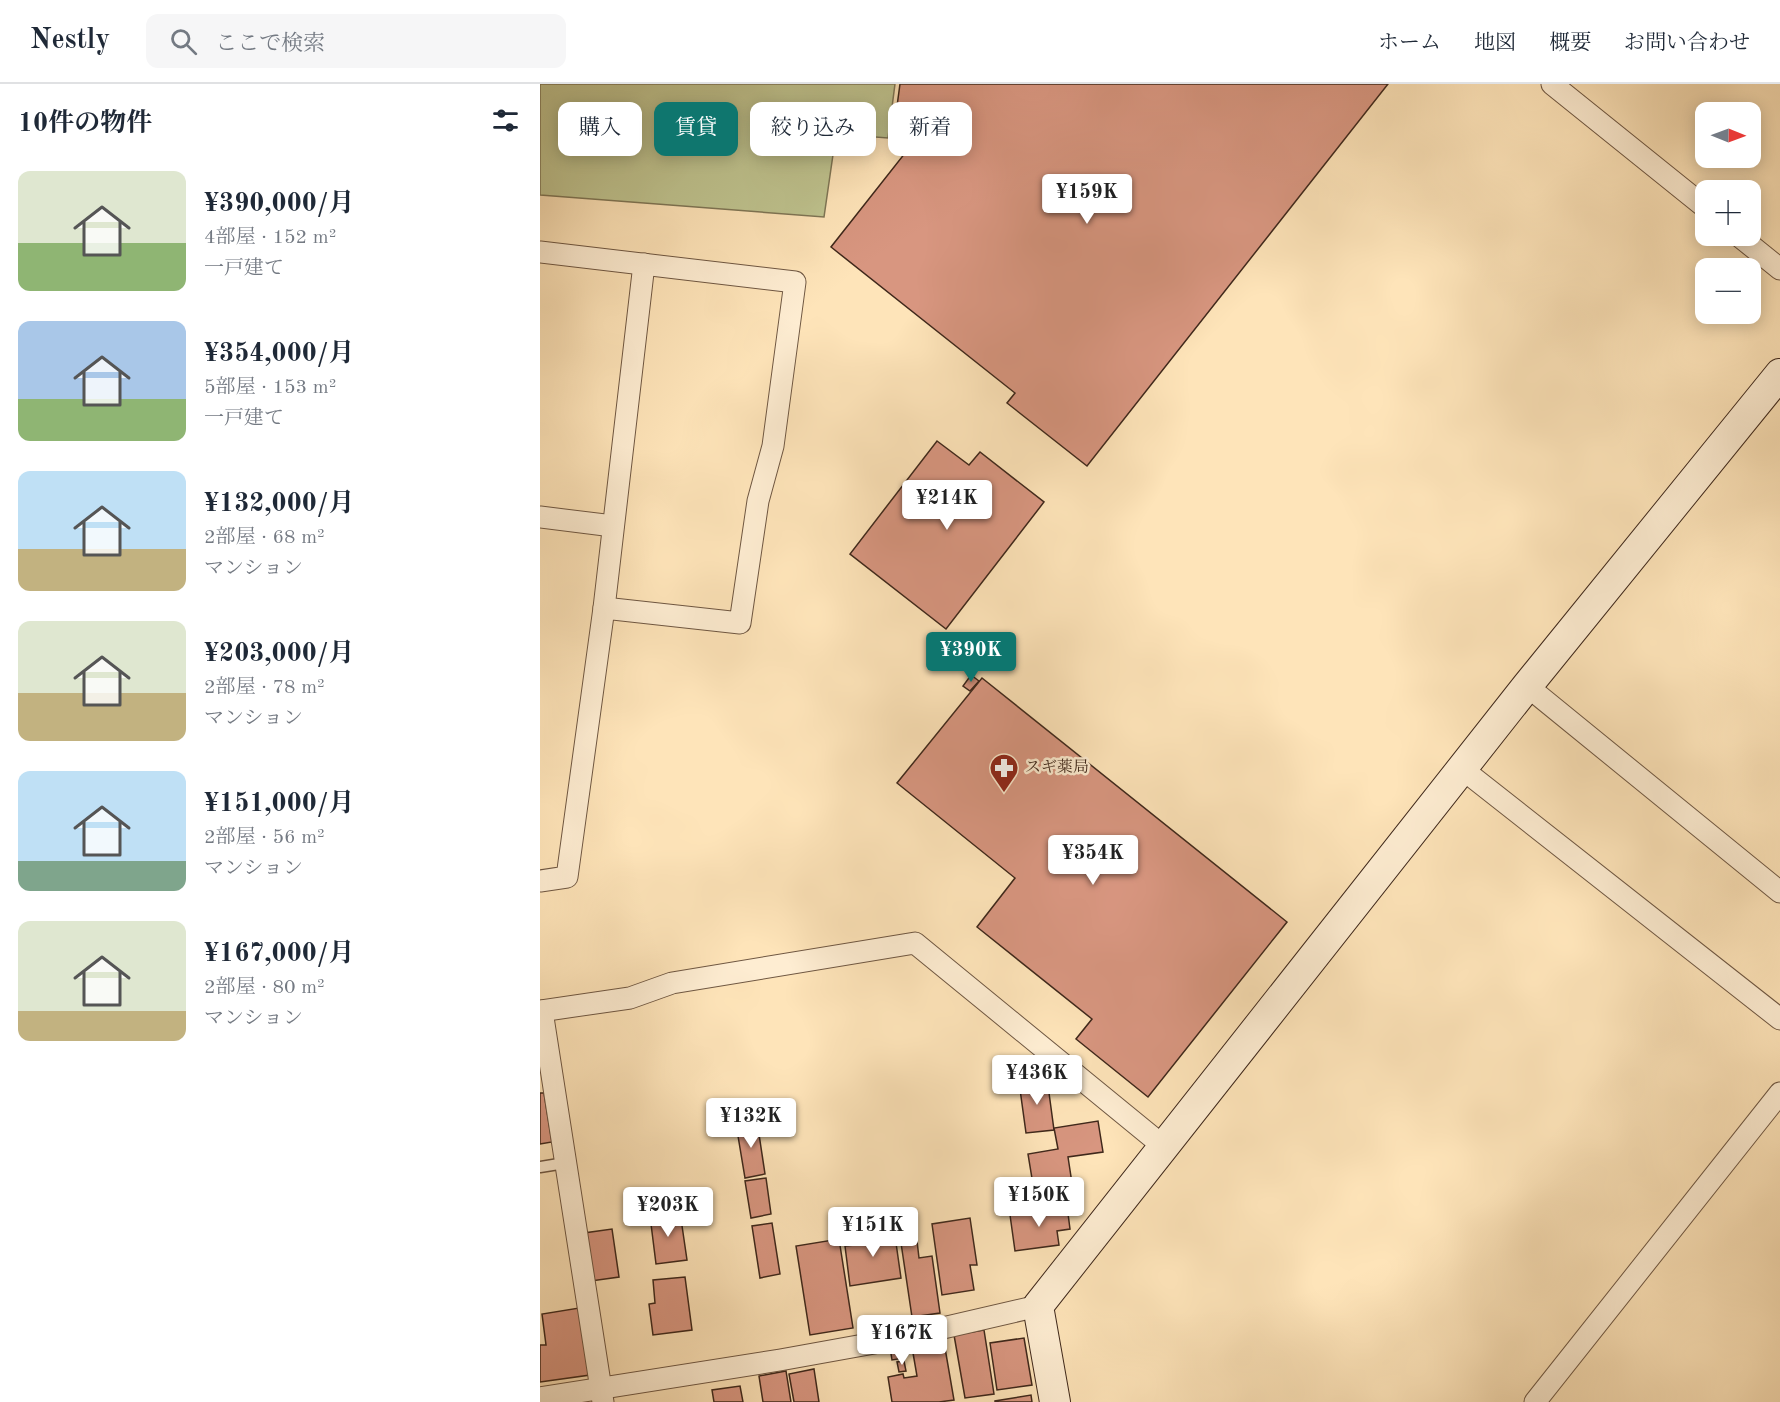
<!DOCTYPE html>
<html lang="ja">
<head>
<meta charset="utf-8">
<style>
  :root { --surface:#fff; --page:#f6f6f7; --text:#1f2937; --muted:#747a83; --line:#e0e1e3; --accent:#0f766e }
  body { margin:0; font-family:"Old Standard TT","Noto Serif JP",serif; background:var(--page); color:var(--text); height:100vh; display:flex; flex-direction:column; font-size:22px; white-space:nowrap }
  * { box-sizing:border-box; margin:0 }
  p { font-size:20px; color:var(--muted) }
  .icon { flex:none; width:33px; height:33px; fill:none; stroke:currentColor; stroke-width:2; stroke-linecap:round; stroke-linejoin:round }
  .map { position:relative; flex:1; overflow:hidden }
  .panel { display:flex; flex-direction:column; background:var(--surface); width:540px }
  .panel>* { flex:none }
  .hud { position:absolute; left:18px; top:18px; width:570px; height:54px; display:flex; gap:12px }
  .needle { width:39px; rotate:91deg }
  .controls { position:absolute; left:1155px; top:18px; display:grid; gap:12px }
  .controls a { display:grid; place-items:center; width:66px; height:66px; border-radius:12px; background:var(--surface); box-shadow:0 3px 15px #0003; font-size:30px }
  .price { position:absolute; translate:-50% -51px; padding:0 14px; border-radius:6px; background:#fff; color:#222; font-size:20px; line-height:39px; filter:drop-shadow(0 2px 3px #0008) }
  .price::after { content:''; position:absolute; left:50%; top:36px; width:18px; height:14px; margin-left:-9px; background:inherit; clip-path:polygon(0 0,100% 0,50% 100%) }
  .price.selected { background:var(--accent); color:#fff }
  ul { padding:0; list-style:none }
  li { display:flex; align-items:center; gap:18px; height:150px; padding:0 18px }
  li span { display:grid; place-items:center; flex:none; width:168px; height:120px; border-radius:12px; color:#555 }
  li>.icon { margin-inline-start:auto }
  span .icon { width:72px; height:72px; fill:#fffc; stroke-width:1 }
  li b { font-size:26px }
  h2 { display:flex; justify-content:space-between; align-items:center; height:72px; padding:0 18px; font-size:26px }
  .chip { padding:0 21px; border-radius:12px; background:var(--surface); box-shadow:0 3px 15px #0003; font-size:21px; line-height:54px }
  .chip.selected { background:var(--accent); color:#fff }
  header { display:flex; align-items:center; gap:36px; box-sizing:border-box; height:84px; padding:0 30px; background:var(--surface); border-bottom:2px solid var(--line) }
  header strong { font-size:28px }
  nav { display:flex; gap:33px; margin-inline-start:auto; font-size:21px }
  .search { width:420px; height:54px; background:var(--page); display:flex; align-items:center; gap:15px; box-sizing:border-box; padding:0 21px; border-radius:12px; color:var(--muted); font-size:22px }
  main { display:flex; flex:1; min-height:0 }
  .map>svg:first-child { display:block }
  .green { fill:#bfc490; stroke:#7f7656; stroke-width:1.5 }
  .building { fill:#d89680; stroke:#3f281b; stroke-width:1.5 }
  .lines { fill:none; stroke-linecap:round; stroke-linejoin:round }
  .lane-casing { stroke:#6f5742; stroke-width:13 }
  .street-casing { stroke:#6f5742; stroke-width:23 }
  .secondary-casing { stroke:#3f281b; stroke-width:32 }
  .lane { stroke:#feedd2; stroke-width:10 }
  .street { stroke:#feedd2; stroke-width:21 }
  .secondary { stroke:#feedd2; stroke-width:30 }
  .labels { text-anchor:middle; dominant-baseline:central; stroke-width:5; stroke-linejoin:round; paint-order:stroke }
  .poi-label { font-size:16px; fill:#3f281b; stroke:#feedd2; text-anchor:start }
</style>
</head>
<body>
<header>
<strong>Nestly</strong>
<div class="search"><svg class="icon" aria-label="search" viewBox="0 0 24 24"><circle cx="10" cy="10" r="6"/><path d="M15 15l6 6"/></svg>ここで検索</div>
<nav><a>ホーム</a><a>地図</a><a>概要</a><a>お問い合わせ</a></nav>
</header>
<main>
<section class="panel">
<h2>10件の物件<svg class="icon" aria-label="filters" viewBox="0 0 24 24"><path d="M4 7h16M4 17h16"/><circle cx="9" cy="7" r="2"/><circle cx="15" cy="17" r="2"/></svg></h2>
<ul>
<li><span style="background:linear-gradient(#dfe7d0 60%,#8fb573 0)"><svg class="icon" aria-label="home" viewBox="0 0 24 24"><path d="M3 11l9-7 9 7M6 9v11h12V9"/></svg></span><div><b>¥390,000/月</b><p>4部屋 · 152 m²</p><p>一戸建て</p></div></li>
<li><span style="background:linear-gradient(#a9c7e8 65%,#8fb573 0)"><svg class="icon" aria-label="home" viewBox="0 0 24 24"><path d="M3 11l9-7 9 7M6 9v11h12V9"/></svg></span><div><b>¥354,000/月</b><p>5部屋 · 153 m²</p><p>一戸建て</p></div></li>
<li><span style="background:linear-gradient(#bfe0f5 65%,#c2b280 0)"><svg class="icon" aria-label="home" viewBox="0 0 24 24"><path d="M3 11l9-7 9 7M6 9v11h12V9"/></svg></span><div><b>¥132,000/月</b><p>2部屋 · 68 m²</p><p>マンション</p></div></li>
<li><span style="background:linear-gradient(#dfe7d0 60%,#c2b280 0)"><svg class="icon" aria-label="home" viewBox="0 0 24 24"><path d="M3 11l9-7 9 7M6 9v11h12V9"/></svg></span><div><b>¥203,000/月</b><p>2部屋 · 78 m²</p><p>マンション</p></div></li>
<li><span style="background:linear-gradient(#bfe0f5 75%,#7fa58c 0)"><svg class="icon" aria-label="home" viewBox="0 0 24 24"><path d="M3 11l9-7 9 7M6 9v11h12V9"/></svg></span><div><b>¥151,000/月</b><p>2部屋 · 56 m²</p><p>マンション</p></div></li>
<li><span style="background:linear-gradient(#dfe7d0 75%,#c2b280 0)"><svg class="icon" aria-label="home" viewBox="0 0 24 24"><path d="M3 11l9-7 9 7M6 9v11h12V9"/></svg></span><div><b>¥167,000/月</b><p>2部屋 · 80 m²</p><p>マンション</p></div></li>
</ul>
</section>
<div class="map">
<svg width="1240" height="1318" viewBox="0 0 1240 1318">
  <rect width="100%" height="100%" fill="#fee4b9"/>
  <filter id="stains"><feTurbulence type="fractalNoise" baseFrequency=".00333" numOctaves="4"/><feColorMatrix values="0 0 0 0 .2 0 0 0 0 .09 0 0 0 0 .02 0 0 0 .5 -.17"/></filter>
  <radialGradient id="worn" r=".72"><stop offset=".6" stop-color="#630" stop-opacity="0"/><stop offset="1" stop-color="#630" stop-opacity=".3"/></radialGradient>
  <polygon class="green" points="0,0 355,0 348,54 296,50 284,133 0,111"/>
  <g class="building">
    <polygon points="360,0 848,0 547,382 467,319 475,309 291,163 377,54 355,37"/>
    <polygon points="397,357 429,381 440,368 504,418 406,545 310,470"/>
    <polygon points="431,591 439,597 430,607 423,602"/>
    <polygon points="442,594 747,838 608,1013 536,955 552,935 437,843 475,794 357,699"/>
    <polygon points="507,994 514,1046 486,1049 479,998"/>
    <polygon points="0,1009 4,1009 12,1058 0,1060"/>
    <polygon points="217,1037 225,1090 205,1094 196,1040"/>
    <polygon points="558,1037 563,1068 528,1073 535,1119 497,1125 488,1070 518,1065 514,1044"/>
    <polygon points="226,1094 231,1130 211,1134 205,1097"/>
    <polygon points="527,1122 530,1145 517,1147 519,1161 475,1167 470,1131"/>
    <polygon points="140,1128 147,1176 116,1180 110,1132"/>
    <polygon points="430,1134 437,1181 430,1181 434,1206 402,1211 392,1140"/>
    <polygon points="232,1139 240,1190 220,1194 212,1142"/>
    <polygon points="72,1145 79,1193 51,1197 44,1149"/>
    <polygon points="354,1145 361,1194 310,1202 305,1162 314,1161 313,1151"/>
    <polygon points="299,1155 313,1244 270,1251 256,1162"/>
    <polygon points="377,1157 379,1174 392,1172 400,1229 372,1233 361,1159"/>
    <polygon points="145,1193 152,1246 113,1251 109,1220 115,1219 113,1196"/>
    <polygon points="39,1224 50,1291 0,1298 0,1261 6,1261 2,1230"/>
    <polygon points="444,1246 454,1310 425,1314 414,1251"/>
    <polygon points="484,1254 492,1301 457,1306 450,1259"/>
    <polygon points="361,1261 364,1274 352,1276 350,1263"/>
    <polygon points="405,1264 414,1316 399,1318 352,1318 348,1293 363,1290 364,1294 377,1292 373,1269"/>
    <polygon points="364,1277 366,1287 359,1288 357,1278"/>
    <polygon points="274,1285 279,1318 254,1318 249,1290"/>
    <polygon points="246,1287 251,1318 223,1318 219,1292"/>
    <polygon points="200,1302 203,1318 174,1318 172,1306"/>
    <polygon points="491,1311 492,1318 455,1318 455,1317"/>
  </g>
  <g class="lines">
    <g class="lane-casing">
      <polyline id="lane" points="0,1083 25,1079"/>
    </g>
    <g class="street-casing">
      <g id="street">
        <polyline points="1012,0 1166,124"/>
        <polyline points="1199,152 1240,185"/>
        <polyline points="0,168 255,198 233,362 218,417 200,539 64,524 27,793 0,797"/>
        <polyline points="0,433 73,442"/>
        <polyline points="64,524 104,180"/>
        <polyline points="987,602 1240,808"/>
        <polyline points="921,684 1240,935"/>
        <polyline points="0,927 90,914 132,899 375,859 623,1062"/>
        <polyline points="2,927 63,1318"/>
        <polyline points="0,1314 240,1276 351,1256 498,1222"/>
        <polyline points="995,1318 1240,1009"/>
      </g>
    </g>
    <g class="secondary-casing">
      <polyline id="secondary" points="515,1318 498,1222 987,602 1240,290"/>
    </g>
    <use href="#lane" class="lane"/>
    <use href="#street" class="street"/>
    <use href="#secondary" class="secondary"/>
  </g>
  <defs>
    <g id="pharmacy-pin" transform="scale(1.5)"><path d="M0 17L-7.5 6A9.5 9.5 0 1 1 7.5 6Z" fill="#8f2418" stroke="#feedd2"/><path d="M-2-6h4v4h4v4h-4v4h-4v-4h-4v-4h4Z" fill="#fff"/></g>
  </defs>
  <g fill-rule="evenodd">
    <use href="#pharmacy-pin" x="464" y="684"/>
  </g>
  <g class="labels">
    <g class="poi-label">
      <text x="485" y="684">スギ薬局</text>
    </g>
  </g>
  <rect width="100%" height="100%" filter="url(#stains)"/>
  <rect width="100%" height="100%" fill="url(#worn)"/>
</svg>
<div class="controls">
<a><svg class="needle" viewBox="-14 -14 28 28"><path d="M0-13l5 13h-10z" fill="#e53935"/><path d="M0 13l5-13h-10z" fill="#747a83"/></svg></a>
<a>+</a>
<a>−</a>
</div>
<b class="price" style="left:547px;top:141px">¥159K</b>
<b class="price" style="left:407px;top:447px">¥214K</b>
<b class="price selected" style="left:431px;top:599px">¥390K</b>
<b class="price" style="left:553px;top:802px">¥354K</b>
<b class="price" style="left:497px;top:1022px">¥436K</b>
<b class="price" style="left:211px;top:1065px">¥132K</b>
<b class="price" style="left:499px;top:1144px">¥150K</b>
<b class="price" style="left:128px;top:1154px">¥203K</b>
<b class="price" style="left:333px;top:1174px">¥151K</b>
<b class="price" style="left:362px;top:1282px">¥167K</b>
<div class="hud">
<a class="chip">購入</a>
<a class="chip selected">賃貸</a>
<a class="chip">絞り込み</a>
<a class="chip">新着</a>
</div>
</div>
</main>
</body>
</html>
